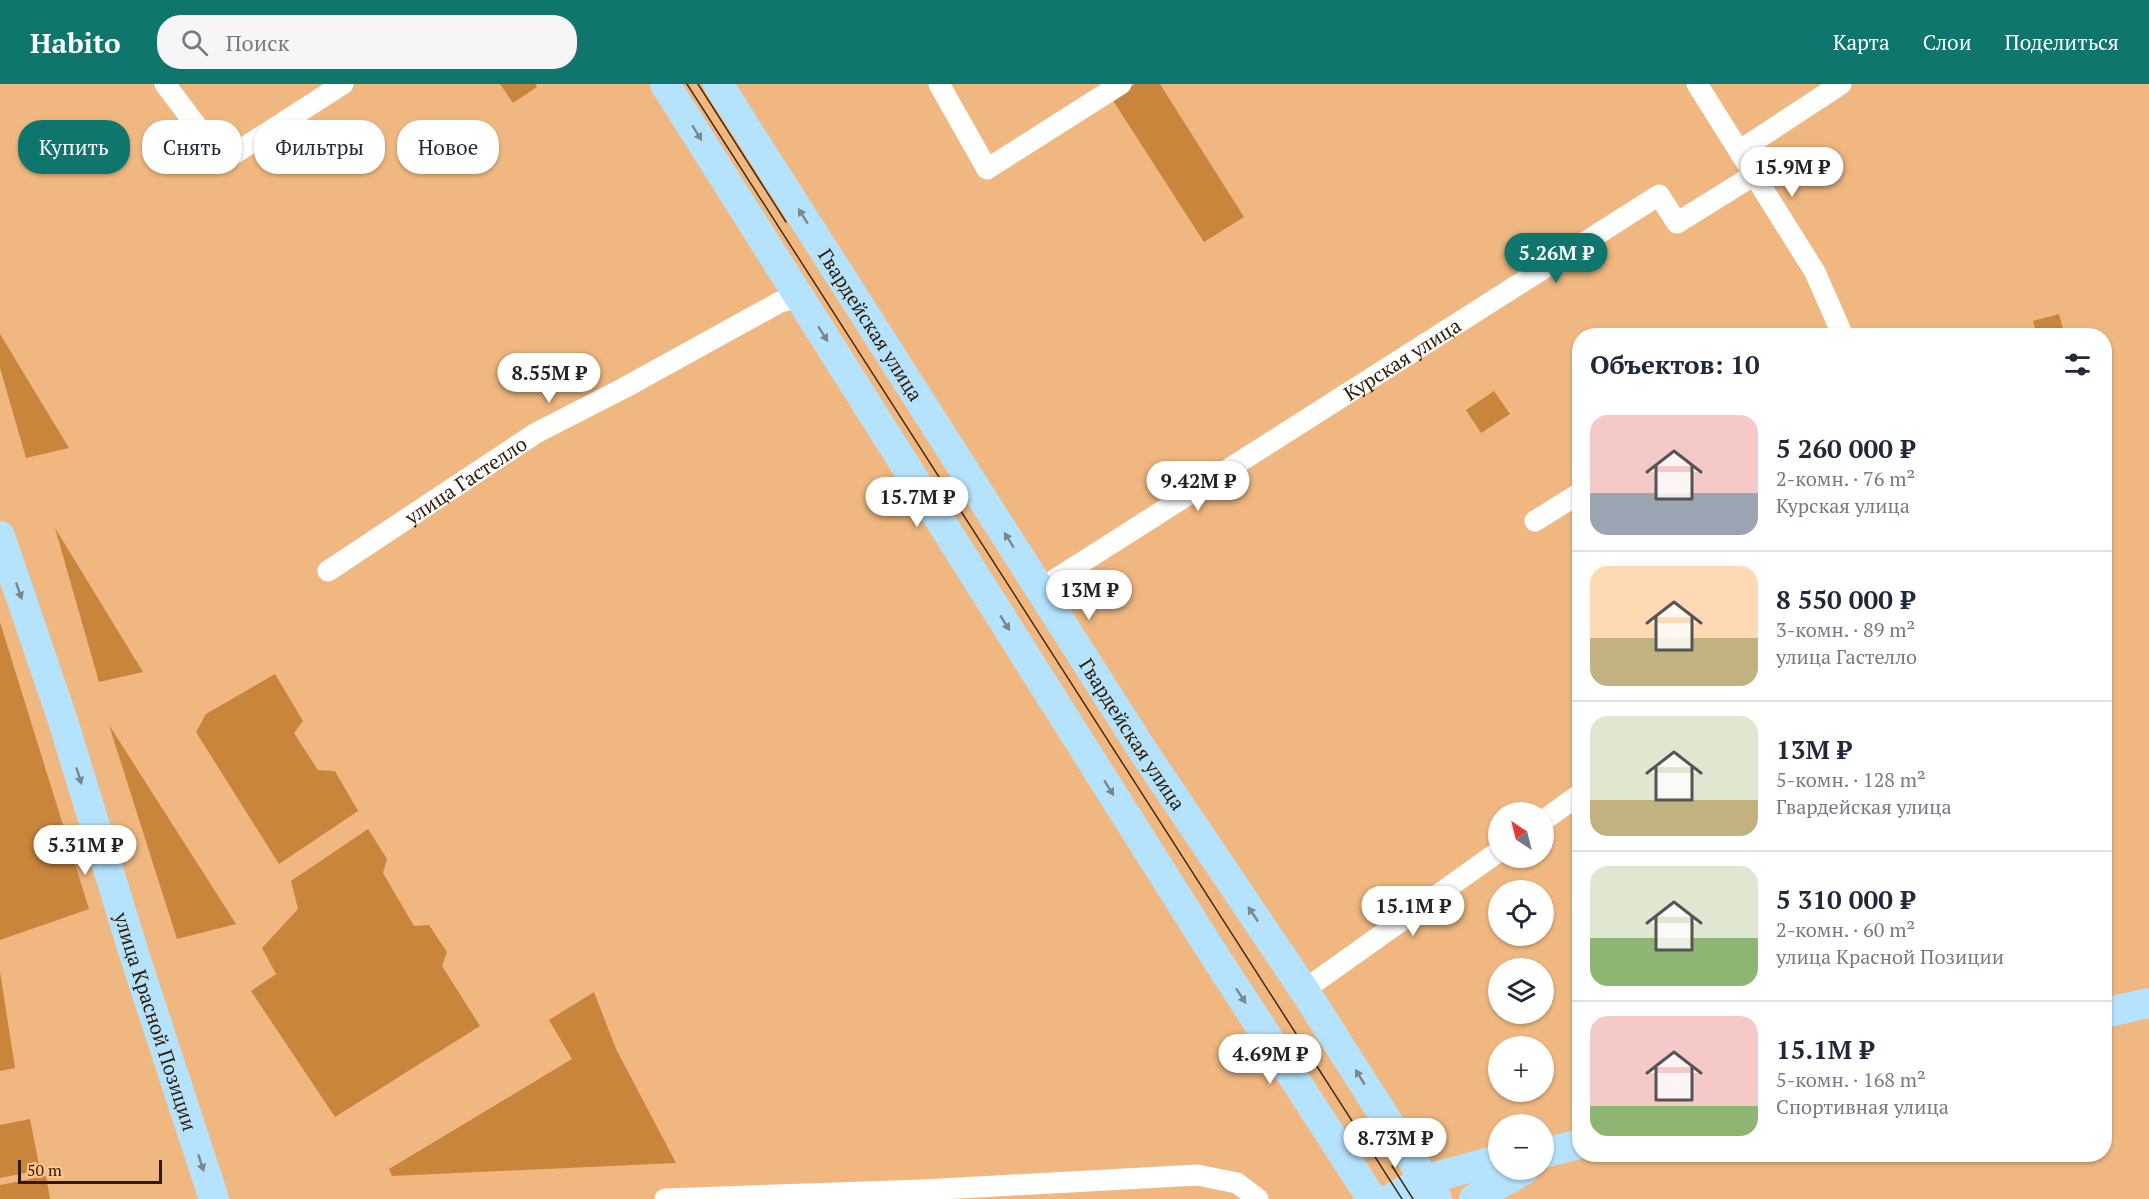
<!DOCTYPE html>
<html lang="ru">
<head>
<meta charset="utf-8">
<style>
  :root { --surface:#fff; --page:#f6f6f7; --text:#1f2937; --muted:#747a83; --line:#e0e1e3; --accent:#0f766e }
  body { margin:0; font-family:"PT Serif",serif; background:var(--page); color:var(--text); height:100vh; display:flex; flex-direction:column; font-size:22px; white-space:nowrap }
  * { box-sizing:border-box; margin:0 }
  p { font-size:20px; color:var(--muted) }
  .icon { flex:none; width:33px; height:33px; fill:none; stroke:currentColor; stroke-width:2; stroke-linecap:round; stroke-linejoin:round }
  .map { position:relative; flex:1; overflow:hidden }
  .side { position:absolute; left:1572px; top:244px; width:540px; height:834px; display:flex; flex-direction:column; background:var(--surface); border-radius:24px; box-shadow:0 2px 4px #0004 }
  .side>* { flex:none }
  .guide { position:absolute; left:18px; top:36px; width:570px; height:54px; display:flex; gap:12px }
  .needle { width:39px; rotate:325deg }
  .controls { position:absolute; left:1488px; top:718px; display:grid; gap:12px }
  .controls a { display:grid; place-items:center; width:66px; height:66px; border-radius:50%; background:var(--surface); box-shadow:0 2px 4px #0004; font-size:30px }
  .scale { position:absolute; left:18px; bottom:15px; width:144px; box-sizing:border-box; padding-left:6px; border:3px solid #2e1903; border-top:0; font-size:16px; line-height:21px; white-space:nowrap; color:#2e1903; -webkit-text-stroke:4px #fec58d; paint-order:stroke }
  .price { position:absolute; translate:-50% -51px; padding:0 14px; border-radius:21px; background:#fff; color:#222; font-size:20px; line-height:39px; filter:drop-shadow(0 2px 3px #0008) }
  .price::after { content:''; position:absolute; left:50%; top:36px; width:18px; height:14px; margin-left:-9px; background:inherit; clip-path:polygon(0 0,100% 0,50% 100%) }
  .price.on { background:var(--accent); color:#fff }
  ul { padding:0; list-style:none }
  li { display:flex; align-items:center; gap:18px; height:150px; padding:0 18px }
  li+li { border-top:2px solid var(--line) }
  li span { display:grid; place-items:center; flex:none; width:168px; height:120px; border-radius:18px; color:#555 }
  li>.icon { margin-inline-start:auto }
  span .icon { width:72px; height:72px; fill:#fffc; stroke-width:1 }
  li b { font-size:26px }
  h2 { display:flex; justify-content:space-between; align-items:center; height:72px; padding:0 18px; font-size:26px }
  .pill { padding:0 21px; border-radius:24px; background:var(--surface); box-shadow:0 2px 4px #0004; font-size:21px; line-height:54px }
  .pill.on { background:var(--accent); color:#fff }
  header { display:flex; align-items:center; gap:36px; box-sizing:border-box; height:84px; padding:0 30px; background:var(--accent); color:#fff }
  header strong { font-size:28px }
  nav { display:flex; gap:33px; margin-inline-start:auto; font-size:21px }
  .search { width:420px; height:54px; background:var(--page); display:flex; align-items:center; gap:15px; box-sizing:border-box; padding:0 21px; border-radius:24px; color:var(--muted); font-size:22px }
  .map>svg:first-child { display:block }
  .green { fill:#c8853b }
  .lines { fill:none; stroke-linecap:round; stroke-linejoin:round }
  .street { stroke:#fff; stroke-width:21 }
  .secondary { stroke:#b5e3fe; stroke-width:30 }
  .tram { stroke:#432a11; stroke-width:1.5 }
  .oneway { fill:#78888d }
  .labels { text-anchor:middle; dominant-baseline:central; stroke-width:6; stroke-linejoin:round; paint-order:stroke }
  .street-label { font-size:20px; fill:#2e1903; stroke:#fec58d }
</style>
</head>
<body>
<header>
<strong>Habito</strong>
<div class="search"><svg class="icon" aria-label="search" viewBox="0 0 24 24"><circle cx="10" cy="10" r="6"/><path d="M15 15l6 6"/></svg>Поиск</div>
<nav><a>Карта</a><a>Слои</a><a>Поделиться</a></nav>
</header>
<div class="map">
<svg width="2149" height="1115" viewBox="0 0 2149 1115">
  <rect width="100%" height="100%" fill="#f0b880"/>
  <g class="green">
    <polygon points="500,0 535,0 537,3 513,19"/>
    <polygon points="1135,0 1160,0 1244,133 1204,158 1112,15"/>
    <circle cx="424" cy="70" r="17"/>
    <polygon points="2059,230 2065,252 2037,252 2033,237"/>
    <polygon points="0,250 69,364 26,374 0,284"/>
    <polygon points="1494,307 1510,330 1481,349 1466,326"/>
    <polygon points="55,444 143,588 99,598"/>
    <polygon points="0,538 89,825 0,856"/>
    <polygon points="275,590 303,637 294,649 318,686 335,687 358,727 279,780 196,648 206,630"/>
    <polygon points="109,641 236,840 177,855"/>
    <polygon points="368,745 387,775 383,789 414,842 429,841 447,868 442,882 480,942 335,1033 251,907 276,890 262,864 298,825 291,797"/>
    <polygon points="0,888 15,984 0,987"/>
    <polygon points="594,908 616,965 676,1079 392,1092 389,1085 572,975 549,936"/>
    <polygon points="30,1035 40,1086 0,1094 0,1041"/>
    <polygon points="46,1092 50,1115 0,1115 0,1101"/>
  </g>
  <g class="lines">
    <g class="street">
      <polyline points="165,0 223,77 343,0"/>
      <polyline points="939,0 987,85 1121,0"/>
      <polyline points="1697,0 1815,188 1843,252"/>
      <polyline points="1739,67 1841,0"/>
      <polyline points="1535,437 1580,409"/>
      <path id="s1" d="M 328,487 L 536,349 L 624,304 L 780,218 L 799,213"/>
      <path id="s2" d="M 1040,505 L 1659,111 L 1677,139 L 1754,91"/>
      <polyline points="1544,736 1580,710"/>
      <polyline points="1304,906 1498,768"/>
      <polyline points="665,1115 923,1106 1197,1091 1237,1099 1258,1115"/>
    </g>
    <g class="secondary">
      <polyline points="665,0 1209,863 1372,1115"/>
      <path id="s3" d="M 718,0 L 1143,667 L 1304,906 L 1437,1115"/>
      <path id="s4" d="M 0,452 L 63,637 L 135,873 L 214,1115"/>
      <polyline points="2104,929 2149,919"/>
      <polyline points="1544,1069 1580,1060"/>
      <polyline points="1390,1115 1424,1096 1498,1076"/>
      <polyline points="1474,1115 1524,1086"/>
    </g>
    <g class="tram">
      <polyline points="687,0 1402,1115"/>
      <polyline points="698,0 786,138"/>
      <polyline points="1392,1082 1413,1115"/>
    </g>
  </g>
  <defs><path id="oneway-solid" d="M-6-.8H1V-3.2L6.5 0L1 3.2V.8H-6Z" transform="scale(1.5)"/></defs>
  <g class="oneway">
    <use href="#oneway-solid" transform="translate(697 49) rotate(58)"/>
    <use href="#oneway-solid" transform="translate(803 132) rotate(-122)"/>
    <use href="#oneway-solid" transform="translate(823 250) rotate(58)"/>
    <use href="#oneway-solid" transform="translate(1009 456) rotate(-122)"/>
    <use href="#oneway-solid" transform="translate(19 507) rotate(71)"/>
    <use href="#oneway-solid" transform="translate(1005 539) rotate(58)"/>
    <use href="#oneway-solid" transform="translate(79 692) rotate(73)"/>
    <use href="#oneway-solid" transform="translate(1109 704) rotate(58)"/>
    <use href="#oneway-solid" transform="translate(1253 830) rotate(-124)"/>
    <use href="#oneway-solid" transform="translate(1241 912) rotate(57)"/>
    <use href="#oneway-solid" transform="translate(1360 993) rotate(-122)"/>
    <use href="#oneway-solid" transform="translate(201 1079) rotate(72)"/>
  </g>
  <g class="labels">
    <g class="street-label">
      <text stroke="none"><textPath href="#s3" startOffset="285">Гвардейская улица</textPath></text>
      <text stroke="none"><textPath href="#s2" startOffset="429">Курская улица</textPath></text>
      <text stroke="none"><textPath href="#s1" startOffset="165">улица Гастелло</textPath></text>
      <text stroke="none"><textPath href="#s3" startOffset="771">Гвардейская улица</textPath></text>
      <text stroke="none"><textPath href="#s4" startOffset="510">улица Красной Позиции</textPath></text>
    </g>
  </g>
</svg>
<div class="controls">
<a><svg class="needle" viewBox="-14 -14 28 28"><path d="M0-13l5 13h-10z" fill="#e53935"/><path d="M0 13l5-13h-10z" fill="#747a83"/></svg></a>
<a><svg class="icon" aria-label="locate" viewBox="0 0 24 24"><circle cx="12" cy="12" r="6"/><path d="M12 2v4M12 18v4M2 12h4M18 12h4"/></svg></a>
<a><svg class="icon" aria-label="layers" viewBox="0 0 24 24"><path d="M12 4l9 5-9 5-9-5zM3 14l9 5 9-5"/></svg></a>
<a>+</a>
<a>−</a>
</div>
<div class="scale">50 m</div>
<b class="price" style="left:1792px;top:114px">15.9M ₽</b>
<b class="price on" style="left:1556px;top:200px">5.26M ₽</b>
<b class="price" style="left:549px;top:320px">8.55M ₽</b>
<b class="price" style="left:1198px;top:428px">9.42M ₽</b>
<b class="price" style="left:917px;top:444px">15.7M ₽</b>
<b class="price" style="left:1089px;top:537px">13M ₽</b>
<b class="price" style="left:85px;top:792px">5.31M ₽</b>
<b class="price" style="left:1413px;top:853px">15.1M ₽</b>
<b class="price" style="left:1270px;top:1001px">4.69M ₽</b>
<b class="price" style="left:1395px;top:1085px">8.73M ₽</b>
<div class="guide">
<a class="pill on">Купить</a>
<a class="pill">Снять</a>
<a class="pill">Фильтры</a>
<a class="pill">Новое</a>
</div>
<section class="side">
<h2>Объектов: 10<svg class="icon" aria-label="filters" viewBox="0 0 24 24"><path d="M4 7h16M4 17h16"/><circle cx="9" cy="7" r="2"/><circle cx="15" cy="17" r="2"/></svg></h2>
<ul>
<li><span style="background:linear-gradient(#f6c9c9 65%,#9aa5b1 0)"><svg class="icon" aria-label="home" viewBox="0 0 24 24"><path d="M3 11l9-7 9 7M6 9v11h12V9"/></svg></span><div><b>5 260 000 ₽</b><p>2-комн. · 76 m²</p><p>Курская улица</p></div></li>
<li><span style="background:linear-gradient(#ffd9b3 60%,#c2b280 0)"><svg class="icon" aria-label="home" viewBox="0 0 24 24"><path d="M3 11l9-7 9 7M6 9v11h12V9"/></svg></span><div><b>8 550 000 ₽</b><p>3-комн. · 89 m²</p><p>улица Гастелло</p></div></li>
<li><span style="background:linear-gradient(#dfe7d0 70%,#c2b280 0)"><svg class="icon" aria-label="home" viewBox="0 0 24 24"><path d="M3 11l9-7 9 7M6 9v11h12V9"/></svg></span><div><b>13M ₽</b><p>5-комн. · 128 m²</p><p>Гвардейская улица</p></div></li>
<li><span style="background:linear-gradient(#dfe7d0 60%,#8fb573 0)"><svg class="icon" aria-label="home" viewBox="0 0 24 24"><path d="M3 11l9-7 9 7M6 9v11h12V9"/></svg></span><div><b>5 310 000 ₽</b><p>2-комн. · 60 m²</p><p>улица Красной Позиции</p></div></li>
<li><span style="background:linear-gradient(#f6c9c9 75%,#8fb573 0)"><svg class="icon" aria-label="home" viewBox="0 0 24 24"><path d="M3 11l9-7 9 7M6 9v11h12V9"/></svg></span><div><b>15.1M ₽</b><p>5-комн. · 168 m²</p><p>Спортивная улица</p></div></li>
</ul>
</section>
</div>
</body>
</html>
